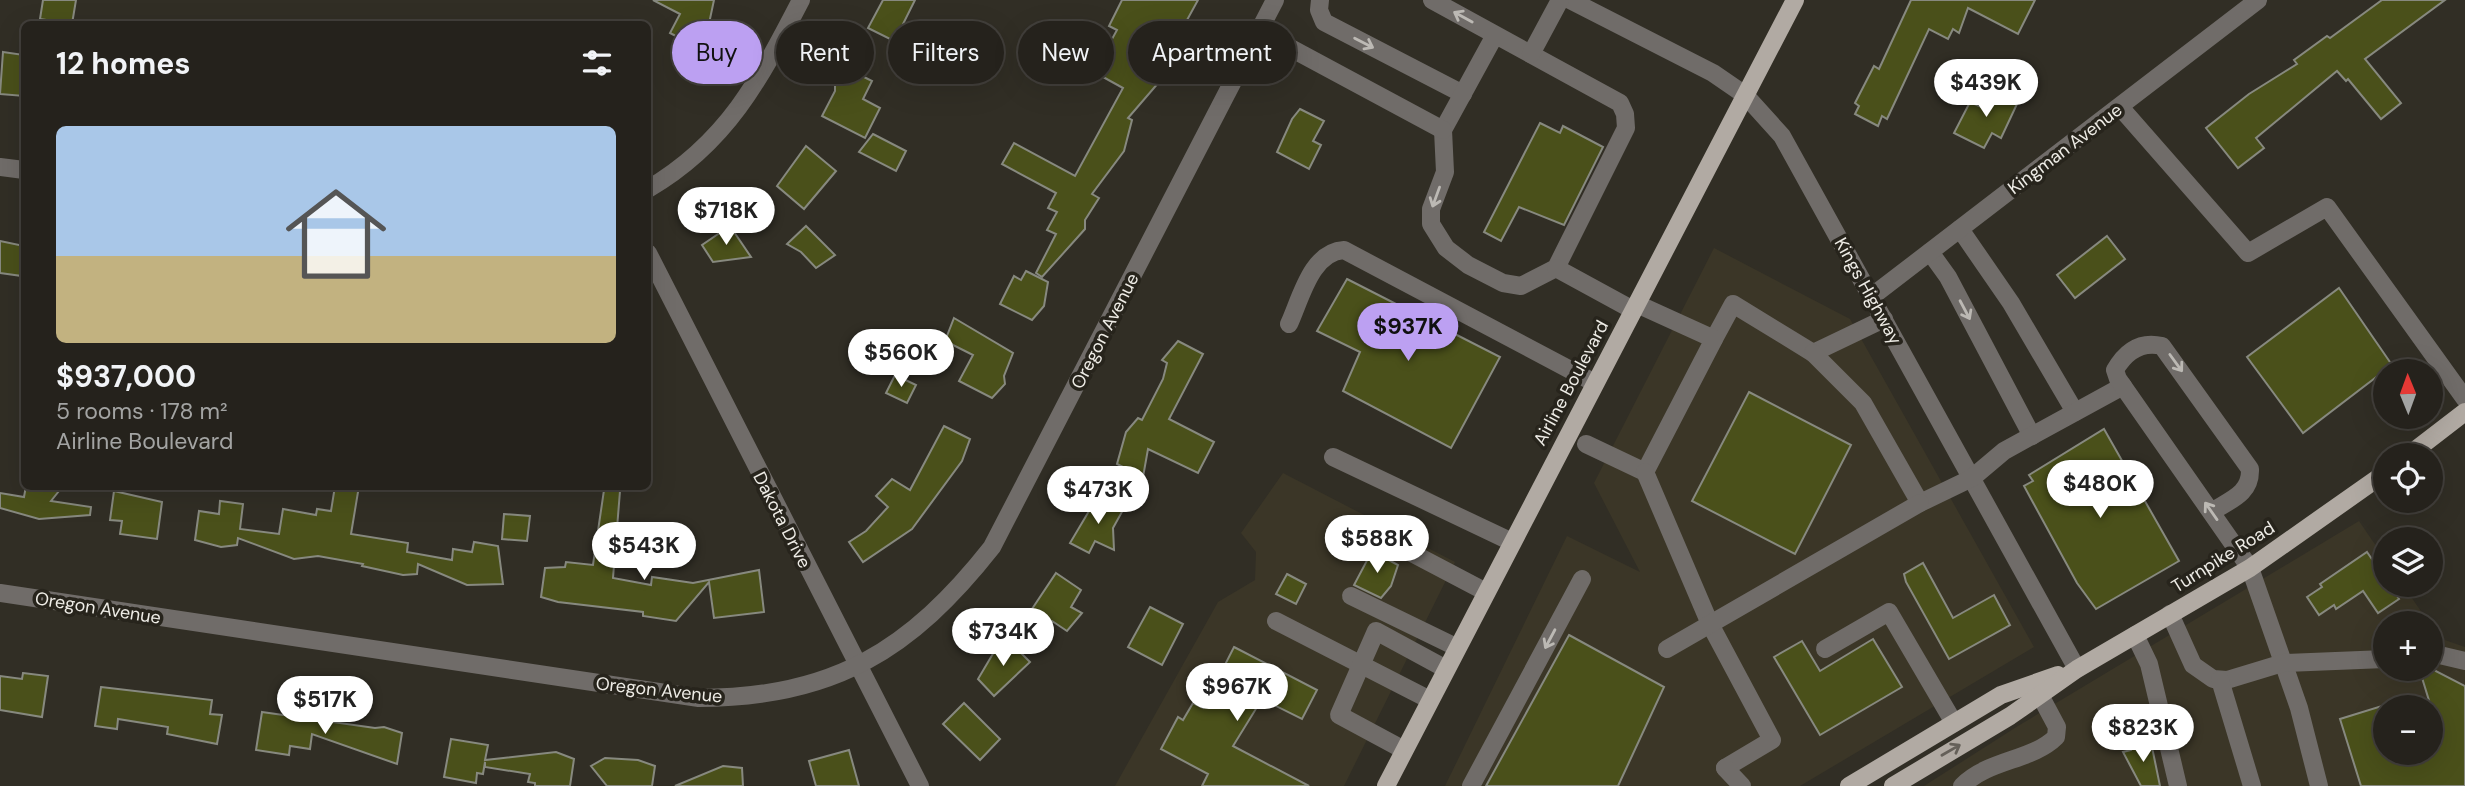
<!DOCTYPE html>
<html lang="en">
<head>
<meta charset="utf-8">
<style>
  :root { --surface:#25221c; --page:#2d2a25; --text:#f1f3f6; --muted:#a3a4a3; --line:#423f3b; --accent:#bca0f2 }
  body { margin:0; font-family:"DM Sans",sans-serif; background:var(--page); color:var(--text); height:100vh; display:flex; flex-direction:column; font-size:26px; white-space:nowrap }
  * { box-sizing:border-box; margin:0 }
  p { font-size:23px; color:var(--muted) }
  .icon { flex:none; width:38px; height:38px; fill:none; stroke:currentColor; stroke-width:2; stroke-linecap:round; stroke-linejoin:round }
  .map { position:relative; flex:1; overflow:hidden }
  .details { position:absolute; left:21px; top:21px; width:630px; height:469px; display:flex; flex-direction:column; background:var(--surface); border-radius:10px; box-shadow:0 7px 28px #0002,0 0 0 2px var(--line) }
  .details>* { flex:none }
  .hud { position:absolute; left:672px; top:21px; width:665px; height:63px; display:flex; gap:14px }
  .needle { width:46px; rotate:359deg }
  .fabs { position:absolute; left:2373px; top:359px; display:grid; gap:14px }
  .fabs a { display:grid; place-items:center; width:70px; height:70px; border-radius:50%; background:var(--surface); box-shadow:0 7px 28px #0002,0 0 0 2px var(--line); font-size:35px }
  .price { position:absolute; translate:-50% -60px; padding:0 16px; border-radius:24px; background:#fff; color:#222; font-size:23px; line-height:46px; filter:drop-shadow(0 2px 4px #0008) }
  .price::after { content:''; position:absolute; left:50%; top:42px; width:21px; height:16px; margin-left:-10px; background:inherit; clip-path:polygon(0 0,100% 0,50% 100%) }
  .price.selected { background:var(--accent); color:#111 }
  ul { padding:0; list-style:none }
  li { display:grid; align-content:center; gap:14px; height:371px; padding:0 35px }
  li span { display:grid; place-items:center; height:217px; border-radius:10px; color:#555 }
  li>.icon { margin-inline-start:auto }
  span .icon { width:126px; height:126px; fill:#fffc; stroke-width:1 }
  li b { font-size:30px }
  h2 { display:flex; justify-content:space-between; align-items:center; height:84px; padding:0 35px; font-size:30px }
  .tag { padding:0 24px; border-radius:32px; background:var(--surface); box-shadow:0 7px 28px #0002,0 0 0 2px var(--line); font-size:24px; line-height:63px }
  .tag.selected { background:var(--accent); color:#111 }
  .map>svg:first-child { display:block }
  .built { fill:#3b3627; fill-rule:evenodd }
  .building { fill:#4a501a; stroke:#87897f; stroke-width:2 }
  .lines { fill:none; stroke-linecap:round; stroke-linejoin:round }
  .minor { stroke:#706c69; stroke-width:18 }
  .major { stroke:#b1aaa3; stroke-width:18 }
  .oneway { stroke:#bcb9b4 }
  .oneway2 { stroke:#656059 }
  .labels { text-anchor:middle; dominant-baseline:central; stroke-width:7; stroke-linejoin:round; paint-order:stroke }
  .street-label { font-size:18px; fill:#eeece6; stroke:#27241c }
</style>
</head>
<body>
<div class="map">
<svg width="2465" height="786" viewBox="0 0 2465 786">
  <rect width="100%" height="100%" fill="#312e25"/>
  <g class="built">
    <polygon points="1714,248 1850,319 2034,647 1800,786 1445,786 1567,536 1640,572 1594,483"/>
    <polygon points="1283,473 1455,562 1344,786 1115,786 1218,602 1255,580 1256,552 1241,533"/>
    <path d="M 2359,521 L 2385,559 L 2385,584 L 2403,585 L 2429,623 L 2385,623 L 2385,668 L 2431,668 L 2431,626 L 2439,638 L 2465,647 L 2465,786 L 1924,786 L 2018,726 ZM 2385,707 L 2431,707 L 2431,752 L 2385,752 Z"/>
  </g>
  <g class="building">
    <polygon points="43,0 76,0 72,24 40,19"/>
    <polygon points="653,0 714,0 707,33 695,46 670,33 680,14"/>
    <polygon points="883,0 915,0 903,24 911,28 902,45 868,28"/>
    <polygon points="1122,0 1198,0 1170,51 1166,74 1128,118 1132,120 1124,151 1092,194 1099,198 1085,220 1085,229 1042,277 1036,273 1056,234 1047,230 1057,212 1048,208 1056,193 1002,164 1014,143 1075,176 1123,88 1094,72 1117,30 1109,26"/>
    <polygon points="1911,0 2035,0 2018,34 1968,8 1959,33 1953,29 1948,39 1929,29 1887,119 1882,116 1878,126 1855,114 1859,106 1855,103 1874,66 1879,69"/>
    <polygon points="2382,0 2445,0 2365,59 2401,103 2381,119 2348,79 2346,81 2337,71 2256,138 2264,148 2238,168 2206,128 2249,94 2297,64 2294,60 2327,36 2330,38"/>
    <polygon points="3,52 24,55 24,96 0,94"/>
    <polygon points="846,68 872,81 863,99 880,108 865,138 822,116 835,91 835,83"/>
    <polygon points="1990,90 2017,104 2001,138 1992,133 1984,148 1954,133 1970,102 1981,107"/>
    <polygon points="1300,109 1324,121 1313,141 1321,145 1309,169 1277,152 1292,119"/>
    <polygon points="1540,123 1560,133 1563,126 1603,147 1564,225 1519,207 1501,241 1484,232"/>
    <polygon points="873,134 906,151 896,171 859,152"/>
    <polygon points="806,146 836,171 804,209 777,186"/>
    <polygon points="730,226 751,257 713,262 702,245"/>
    <polygon points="806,226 835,255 816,268 801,252 787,244"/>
    <polygon points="2107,236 2125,259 2075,298 2057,275"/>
    <polygon points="0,241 24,246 22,276 0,273"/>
    <polygon points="1026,271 1048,282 1044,306 1032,320 1000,304 1014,276 1021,280"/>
    <polygon points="1347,279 1500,357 1451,448 1343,391 1360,352 1317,331"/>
    <polygon points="2339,288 2392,365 2303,433 2247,357"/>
    <polygon points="954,318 1013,353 1004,376 1005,384 992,398 959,381 973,355 945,341"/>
    <polygon points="1178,341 1203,354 1169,419 1214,442 1198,473 1148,449 1143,477 1117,464 1126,432 1138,418 1142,420 1163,379 1167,363 1162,360"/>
    <polygon points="895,375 916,385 907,403 886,393"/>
    <polygon points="1749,392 1851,445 1795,554 1692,501"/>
    <polygon points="944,426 970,439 962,461 912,529 863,562 849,542 866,531 888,507 876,496 892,479 910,490"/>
    <polygon points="2104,429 2179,561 2096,609 2077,583 2024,486 2033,481 2029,475"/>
    <polygon points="26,486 63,486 51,501 91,507 90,515 39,519 0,508 0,493 24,497"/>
    <polygon points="335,486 359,486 351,534 408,543 407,552 452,560 453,549 472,552 474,542 498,546 503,584 467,585 418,564 417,574 403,575 362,566 363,564 318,556 294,559 238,538 237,545 221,547 195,540 199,511 219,514 220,501 243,504 240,529 279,534 283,509 316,515 317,509 331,511"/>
    <polygon points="604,490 620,491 613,578 651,585 652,577 693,583 759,570 764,612 714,618 709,582 676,621 643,616 643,612 558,602 541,597 545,568 565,567 566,562 593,565"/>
    <polygon points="114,491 162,502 157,539 120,534 122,521 110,520"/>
    <polygon points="1098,496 1123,510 1113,528 1114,550 1095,541 1089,553 1070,543"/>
    <polygon points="504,514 530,516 527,541 502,539"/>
    <polygon points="1372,551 1398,565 1391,586 1381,598 1354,585"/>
    <polygon points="2367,552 2385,578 2385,584 2389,584 2399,599 2378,613 2363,591 2336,609 2334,605 2319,615 2307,597 2322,587 2320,584"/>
    <polygon points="1923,563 1953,618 1994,595 2010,625 1949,659 1906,582 1904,574"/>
    <polygon points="1056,573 1081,590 1071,607 1082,613 1067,631 1052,621 1048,625 1030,612"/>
    <polygon points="1287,574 1306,584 1296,604 1276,594"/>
    <polygon points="1150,607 1183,624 1162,665 1128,647"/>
    <polygon points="1569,635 1664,687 1618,786 1486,786"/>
    <polygon points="1873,639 1902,687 1820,735 1774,657 1802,641 1820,671"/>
    <polygon points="1009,641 1030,662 994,696 978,679 994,652"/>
    <polygon points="1234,647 1317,690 1302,719 1262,699 1233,746 1309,786 1202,786 1208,774 1161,749 1178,717 1183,720 1193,703 1203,708"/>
    <polygon points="2419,668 2430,668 2465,686 2465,786 2361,786 2340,719 2385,705 2385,752 2431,752 2431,707"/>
    <polygon points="23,673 48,676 42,717 0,710 0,676 22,679"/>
    <polygon points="101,687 212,700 210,714 222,715 217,744 167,734 168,727 118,719 117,729 95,726"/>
    <polygon points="964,703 1000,739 980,760 943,724"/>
    <polygon points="262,712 375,728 384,727 402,733 397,764 312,734 310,749 290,746 289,755 256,750"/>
    <polygon points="451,739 488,745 485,760 556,752 574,759 570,786 535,786 535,783 528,782 530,774 485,767 485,762 483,774 477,773 476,783 444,777"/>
    <polygon points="2150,742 2153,752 2160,786 2141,786 2123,752 2131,750 2130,745"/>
    <polygon points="849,750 859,786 816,786 809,761"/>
    <polygon points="605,758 638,760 655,766 652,786 607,786 591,766"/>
    <polygon points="723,766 742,768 743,786 675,786"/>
  </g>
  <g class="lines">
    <g class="minor">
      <polyline points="1320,0 1319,10 1324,22 1463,94"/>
      <polyline points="1432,0 1620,103 1625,114 1626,128 1556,268 1521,286 1503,283 1468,265 1446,248 1431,224 1431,209 1445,172 1443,130 1495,35"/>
      <polyline points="1570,0 1713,73 1745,95 1782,136 2077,669"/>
      <polyline points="1259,31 1443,130"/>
      <polyline points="1531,54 1560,0"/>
      <polyline points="2120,107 2248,253 2327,207 2465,399"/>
      <polyline points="0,167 24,170"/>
      <path d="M 648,189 C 727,143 760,79 801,0"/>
      <polyline points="1960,229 2011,303 2075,412"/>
      <polyline points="1930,252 1948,277 2032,436"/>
      <polyline points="648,253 920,786"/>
      <polyline points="1556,268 1633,310"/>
      <polyline points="1871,297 2258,0"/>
      <path d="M 1289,324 C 1301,298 1311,252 1344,250 L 1595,383"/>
      <polyline points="1714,339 1733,304 1813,353 1884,319"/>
      <polyline points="1813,353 1863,403 1920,503 1972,478 2004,451 2123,386"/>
      <polyline points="1586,444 1645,472 1714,339 1637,304"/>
      <polyline points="1333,457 1512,542"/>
      <polyline points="1645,472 1710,624 1772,740 1725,768"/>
      <path d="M 2211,512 C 2230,500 2251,494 2250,469 L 2162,346 C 2141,341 2126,351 2115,370 L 2118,379 L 2250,568 L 2299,708 L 2319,786"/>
      <polyline points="1408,551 1486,592"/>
      <path d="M 0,593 L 699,698 C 833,698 911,650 992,547 L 1275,0"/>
      <polyline points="1351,596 1456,647"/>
      <polyline points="2170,614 2193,665 2213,679 2227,680 2283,663 2385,659"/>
      <polyline points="1276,621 1430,700"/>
      <polyline points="2135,635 2149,664 2178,786"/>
      <polyline points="1667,649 1920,503"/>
      <polyline points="1825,649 1889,612 1954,723"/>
      <polyline points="2431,653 2465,661"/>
      <polyline points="2220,680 2252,786"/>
      <polyline points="1404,750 1339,715 1376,631 1446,669"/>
      <polyline points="1725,768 1742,786"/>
      <polyline points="1471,786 1582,579"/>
      <path d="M 1962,786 C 1989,759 2032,761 2056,737 L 2057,727 L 2034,684"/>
    </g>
    <g class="major">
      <polyline points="2409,455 2465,412"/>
      <polyline points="1386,786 1795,0"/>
      <polyline points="1849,786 2001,695 2058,675"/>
      <polyline points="1893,786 2010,716 2077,669 2250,568 2385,473"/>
    </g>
  </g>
  <defs><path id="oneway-shaft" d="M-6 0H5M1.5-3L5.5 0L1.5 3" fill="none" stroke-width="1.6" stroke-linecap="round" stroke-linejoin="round" transform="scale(1.75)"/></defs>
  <g class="oneway">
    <use href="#oneway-shaft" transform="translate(1463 17) rotate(-151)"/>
    <use href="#oneway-shaft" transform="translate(1364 43) rotate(27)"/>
    <use href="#oneway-shaft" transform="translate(1436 197) rotate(110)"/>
    <use href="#oneway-shaft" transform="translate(1965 310) rotate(62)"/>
    <use href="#oneway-shaft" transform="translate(2176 363) rotate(54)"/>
    <use href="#oneway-shaft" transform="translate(2211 511) rotate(-125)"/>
    <use href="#oneway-shaft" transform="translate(1550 639) rotate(118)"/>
  </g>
  <use class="oneway2" href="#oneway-shaft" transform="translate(1951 750) rotate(-30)"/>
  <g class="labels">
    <g class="street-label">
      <text transform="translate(2065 149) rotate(-37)">Kingman Avenue</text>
      <text transform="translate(1868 291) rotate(61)">Kings Highway</text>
      <text transform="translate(1105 331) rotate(-63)">Oregon Avenue</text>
      <text transform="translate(1571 383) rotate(-62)">Airline Boulevard</text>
      <text transform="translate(782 520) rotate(63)">Dakota Drive</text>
      <text transform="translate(2223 557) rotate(-32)">Turnpike Road</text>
      <text transform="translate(98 608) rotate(9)">Oregon Avenue</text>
      <text transform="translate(659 690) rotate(6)">Oregon Avenue</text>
    </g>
  </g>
</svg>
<div class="fabs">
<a><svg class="needle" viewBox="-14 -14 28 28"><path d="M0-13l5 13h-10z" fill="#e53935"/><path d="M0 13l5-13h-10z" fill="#a3a4a3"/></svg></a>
<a><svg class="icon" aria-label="locate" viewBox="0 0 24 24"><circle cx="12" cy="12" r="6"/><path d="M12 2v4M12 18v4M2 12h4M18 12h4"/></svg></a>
<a><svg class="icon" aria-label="layers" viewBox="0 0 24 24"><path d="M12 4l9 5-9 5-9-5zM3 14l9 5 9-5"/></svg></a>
<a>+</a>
<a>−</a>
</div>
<b class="price" style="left:1986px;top:119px">$439K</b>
<b class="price" style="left:726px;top:247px">$718K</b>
<b class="price selected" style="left:1408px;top:363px">$937K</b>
<b class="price" style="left:901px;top:389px">$560K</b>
<b class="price" style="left:2100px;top:520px">$480K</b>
<b class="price" style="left:1098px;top:526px">$473K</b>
<b class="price" style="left:1377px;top:575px">$588K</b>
<b class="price" style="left:644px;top:582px">$543K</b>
<b class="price" style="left:1003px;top:668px">$734K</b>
<b class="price" style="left:1237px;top:723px">$967K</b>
<b class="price" style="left:325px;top:736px">$517K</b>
<b class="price" style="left:2143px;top:764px">$823K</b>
<div class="hud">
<a class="tag selected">Buy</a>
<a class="tag">Rent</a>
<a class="tag">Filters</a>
<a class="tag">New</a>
<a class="tag">Apartment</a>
</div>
<section class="details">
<h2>12 homes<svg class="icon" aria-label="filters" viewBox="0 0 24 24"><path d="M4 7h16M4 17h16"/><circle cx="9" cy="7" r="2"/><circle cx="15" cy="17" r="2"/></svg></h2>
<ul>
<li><span style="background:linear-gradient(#a9c7e8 60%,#c2b280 0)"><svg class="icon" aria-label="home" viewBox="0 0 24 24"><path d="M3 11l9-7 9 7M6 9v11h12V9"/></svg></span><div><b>$937,000</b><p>5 rooms · 178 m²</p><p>Airline Boulevard</p></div></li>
</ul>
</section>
</div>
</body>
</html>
